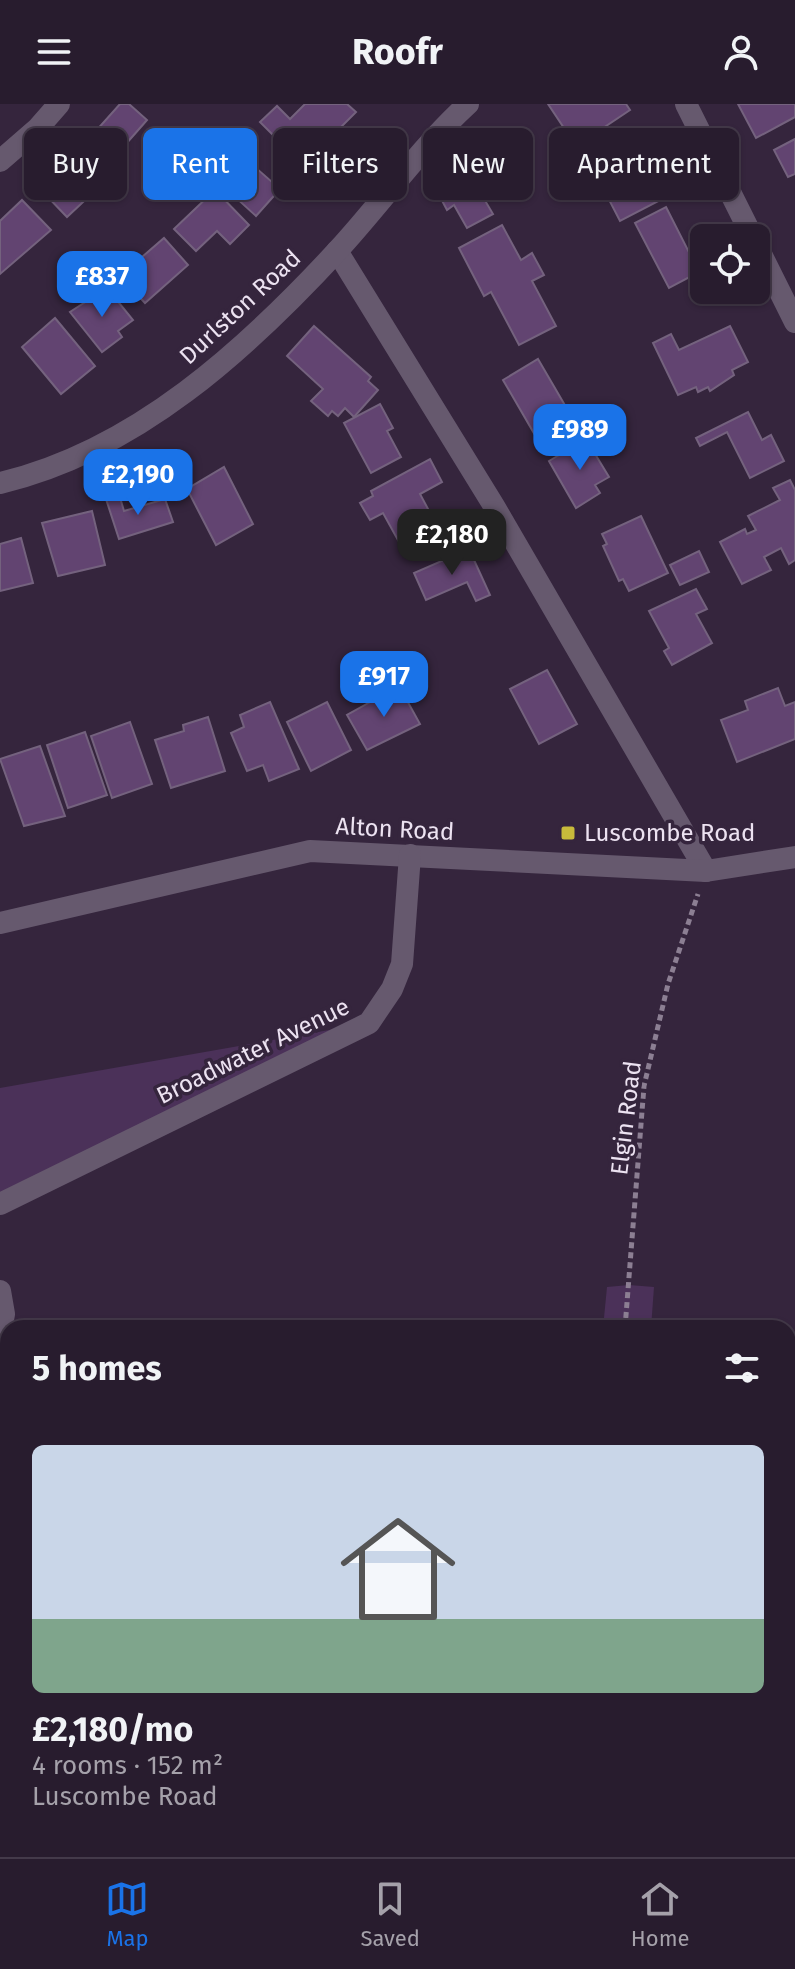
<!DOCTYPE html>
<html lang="en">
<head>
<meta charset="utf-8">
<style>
  :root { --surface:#281c2e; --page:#302536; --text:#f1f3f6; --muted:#a5a1aa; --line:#443a4a; --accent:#1a73e8 }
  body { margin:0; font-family:"Fira Sans",sans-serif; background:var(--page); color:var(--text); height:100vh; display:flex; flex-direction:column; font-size:30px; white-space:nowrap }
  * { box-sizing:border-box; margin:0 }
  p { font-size:26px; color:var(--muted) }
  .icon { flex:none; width:44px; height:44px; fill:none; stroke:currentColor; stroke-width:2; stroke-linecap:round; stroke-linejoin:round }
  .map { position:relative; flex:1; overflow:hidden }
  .drawer { position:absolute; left:0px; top:1216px; width:796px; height:538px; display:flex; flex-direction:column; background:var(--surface); border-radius:24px 24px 0 0; box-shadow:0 2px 6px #0004,0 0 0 2px var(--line) }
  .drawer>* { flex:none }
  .top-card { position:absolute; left:24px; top:24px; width:748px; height:72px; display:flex; gap:16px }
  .controls { position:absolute; left:690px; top:120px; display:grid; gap:16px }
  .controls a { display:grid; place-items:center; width:80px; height:80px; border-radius:12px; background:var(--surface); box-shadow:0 2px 6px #0004,0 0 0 2px var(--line); font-size:40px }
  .price { position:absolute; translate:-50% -68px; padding:0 18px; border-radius:16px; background:var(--accent); color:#fff; font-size:26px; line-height:52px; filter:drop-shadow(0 2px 4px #0008) }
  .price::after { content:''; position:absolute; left:50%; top:48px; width:24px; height:18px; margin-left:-12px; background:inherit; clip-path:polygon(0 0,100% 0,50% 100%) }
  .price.selected { background:#222; color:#fff }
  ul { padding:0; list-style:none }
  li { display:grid; align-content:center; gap:16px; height:424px; padding:0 32px }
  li+li { border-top:2px solid var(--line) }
  li span { display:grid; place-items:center; height:248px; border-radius:12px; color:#555 }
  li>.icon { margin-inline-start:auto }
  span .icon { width:144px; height:144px; fill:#fffc; stroke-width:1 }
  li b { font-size:34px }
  h2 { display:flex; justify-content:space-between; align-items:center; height:96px; padding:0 32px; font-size:34px }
  .pill { padding:0 28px; border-radius:12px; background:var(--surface); box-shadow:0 2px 6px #0004,0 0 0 2px var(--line); font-size:28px; line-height:72px }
  .pill.selected { background:var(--accent); color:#fff }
  header { display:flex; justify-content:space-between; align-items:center; height:104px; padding:0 32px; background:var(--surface); font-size:36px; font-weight:700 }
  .dock { display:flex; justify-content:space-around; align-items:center; height:112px; border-top:2px solid var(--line); background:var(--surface); font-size:22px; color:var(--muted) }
  .dock a { display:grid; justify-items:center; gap:4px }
  .dock .selected { color:var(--accent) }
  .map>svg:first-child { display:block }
  .green { fill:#4b3159 }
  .building { fill:#624471; stroke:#74627e; stroke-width:2 }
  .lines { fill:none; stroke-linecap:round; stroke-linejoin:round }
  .path { stroke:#8c7f93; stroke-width:5; stroke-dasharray:6 4; stroke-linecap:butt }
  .minor { stroke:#66596e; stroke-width:22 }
  .tertiary { stroke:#66596e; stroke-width:22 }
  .poi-dot { fill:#c8bb3b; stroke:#35253d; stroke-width:3 }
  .labels { text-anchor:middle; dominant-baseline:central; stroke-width:7; stroke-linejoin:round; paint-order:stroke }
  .street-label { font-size:24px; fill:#ece2f1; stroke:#35253d }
  .poi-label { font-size:24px; fill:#ece2f1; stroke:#35253d; text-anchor:start }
</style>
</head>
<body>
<header><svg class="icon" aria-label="menu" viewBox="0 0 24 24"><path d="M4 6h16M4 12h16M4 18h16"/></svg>Roofr<svg class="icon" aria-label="person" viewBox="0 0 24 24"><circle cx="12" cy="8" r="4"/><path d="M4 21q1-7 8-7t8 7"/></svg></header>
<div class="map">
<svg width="795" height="1753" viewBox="0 0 795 1753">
  <rect width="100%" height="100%" fill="#35253d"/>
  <g class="green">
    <polygon points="369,919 0,1100 0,984"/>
    <polygon points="629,1181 654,1183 651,1224 603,1224 607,1183"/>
    <polygon points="8,1659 8,1742 0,1742 0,1663"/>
  </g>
  <g class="building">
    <polygon points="120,0 129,0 147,16 118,49 95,28"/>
    <polygon points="305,0 347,0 356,8 319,45 298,24 282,40 260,18 277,2 290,15"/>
    <polygon points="548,0 626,0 630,6 576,42"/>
    <polygon points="738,0 795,0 795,13 756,34"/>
    <polygon points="634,32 650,62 604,86 588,55"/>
    <polygon points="795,35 795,70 788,73 774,46"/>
    <polygon points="243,43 253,53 248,57 280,85 256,112 223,82 229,75 221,68"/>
    <polygon points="75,60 98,84 67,113 44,89"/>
    <polygon points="650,62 666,93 620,117 604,86"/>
    <polygon points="462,76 471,93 480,88 493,110 467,124 454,101 447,106 438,89"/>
    <polygon points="215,86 249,121 230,140 217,127 196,147 174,125"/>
    <polygon points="22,96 51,126 0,170 0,117"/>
    <polygon points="666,103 699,168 669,184 635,119"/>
    <polygon points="502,121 521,156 532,149 544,171 532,177 556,222 519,241 491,188 484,192 459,144"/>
    <polygon points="164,134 188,161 145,199 120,172"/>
    <polygon points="107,184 133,216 118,227 122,233 102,248 70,208"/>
    <polygon points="55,214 95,262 61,290 22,243"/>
    <polygon points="314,222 371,273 368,277 378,286 354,313 345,304 338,312 332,307 328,312 311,297 323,285 287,252"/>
    <polygon points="730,222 748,258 732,266 734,271 710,287 708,283 698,288 696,283 678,291 653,239 671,230 679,246"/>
    <polygon points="538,255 570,310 535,331 503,276"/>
    <polygon points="380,300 393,324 387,327 401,353 371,369 344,319"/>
    <polygon points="748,308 762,336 771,331 784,357 750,374 727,328 700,342 696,334"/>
    <polygon points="586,335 609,373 595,381 600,389 576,404 549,357"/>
    <polygon points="430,355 442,378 420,390 435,418 399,438 383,409 370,416 360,399 373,392 371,387"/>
    <polygon points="224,363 253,420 216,441 187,385"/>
    <polygon points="790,376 795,386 795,456 789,460 781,444 764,453 771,466 742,480 720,438 745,425 747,430 756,426 748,412 780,396 773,384"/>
    <polygon points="119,390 124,407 165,395 173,418 119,435 106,395"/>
    <polygon points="92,407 105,461 58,472 42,419"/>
    <polygon points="641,412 668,469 629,487 623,475 619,477 603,442 607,440 602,430"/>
    <polygon points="21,434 33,479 0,487 0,440"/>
    <polygon points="469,445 490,491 476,497 467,478 426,496 414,469"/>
    <polygon points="699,447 709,468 680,481 670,461"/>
    <polygon points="696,485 707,505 696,510 712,539 672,561 664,547 669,544 649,507"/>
    <polygon points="547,566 577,620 539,640 510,585"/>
    <polygon points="399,582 420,620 367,646 347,611"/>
    <polygon points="778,584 785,602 795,598 795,635 737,658 721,616 748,606 745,597"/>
    <polygon points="270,598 299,665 269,677 263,661 247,667 231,629 244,623 240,611"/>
    <polygon points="327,598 351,646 311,667 287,618"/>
    <polygon points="208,613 225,667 171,684 155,636 184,627 183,621"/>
    <polygon points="130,618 152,680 112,694 91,632"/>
    <polygon points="85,628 107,691 68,704 47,641"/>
    <polygon points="40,642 65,712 24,722 0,655"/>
  </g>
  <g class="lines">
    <g class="path">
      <polyline points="625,1224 644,982 668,880 698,790"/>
      <polyline points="0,1699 8,1695"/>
    </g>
    <g class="minor">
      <polyline points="0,57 38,24 59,0"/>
      <polyline points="337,147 494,402 706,767"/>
      <path d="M 0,379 C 136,347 247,245 339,145 C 382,98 421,43 468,0"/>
      <polyline points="0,819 310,747 706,767 795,753"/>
      <polyline points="0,1100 369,919 392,885 402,860 410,751"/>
      <polyline points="0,1187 4,1210 0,1232"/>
      <polyline points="788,1368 795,1363"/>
      <polyline points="0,1405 8,1407"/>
    </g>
    <g class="tertiary">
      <polyline points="686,0 753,134"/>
      <polyline points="756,140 795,218"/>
    </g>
  </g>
  <rect class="poi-dot" x="560" y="721" width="16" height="16" rx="4"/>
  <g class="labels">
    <g class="street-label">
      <text transform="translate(240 203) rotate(-43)">Durlston Road</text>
      <text transform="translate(395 725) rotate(3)">Alton Road</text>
      <text transform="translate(253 947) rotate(-26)">Broadwater Avenue</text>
      <text transform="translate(626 1014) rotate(-83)">Elgin Road</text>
    </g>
    <g class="poi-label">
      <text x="584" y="729">Luscombe Road</text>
    </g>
  </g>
</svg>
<div class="controls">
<a><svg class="icon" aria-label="locate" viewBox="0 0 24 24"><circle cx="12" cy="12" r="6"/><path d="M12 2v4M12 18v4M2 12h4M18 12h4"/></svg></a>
</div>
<b class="price" style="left:102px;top:215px">£837</b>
<b class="price" style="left:580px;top:368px">£989</b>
<b class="price" style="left:138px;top:413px">£2,190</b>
<b class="price selected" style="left:452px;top:473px">£2,180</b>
<b class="price" style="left:384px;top:615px">£917</b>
<div class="top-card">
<a class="pill">Buy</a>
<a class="pill selected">Rent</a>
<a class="pill">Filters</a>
<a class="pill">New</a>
<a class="pill">Apartment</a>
</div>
<section class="drawer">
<h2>5 homes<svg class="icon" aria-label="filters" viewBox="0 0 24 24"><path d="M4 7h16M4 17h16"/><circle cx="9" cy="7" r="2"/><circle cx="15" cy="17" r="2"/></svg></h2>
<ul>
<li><span style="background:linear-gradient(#c9d6e8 70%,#7fa58c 0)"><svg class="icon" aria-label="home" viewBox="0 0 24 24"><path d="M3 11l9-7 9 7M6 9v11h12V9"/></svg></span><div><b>£2,180/mo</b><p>4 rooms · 152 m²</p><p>Luscombe Road</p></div></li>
</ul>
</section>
</div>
<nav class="dock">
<a class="selected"><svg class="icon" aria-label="map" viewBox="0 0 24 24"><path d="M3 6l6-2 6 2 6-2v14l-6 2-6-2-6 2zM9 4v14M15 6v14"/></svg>Map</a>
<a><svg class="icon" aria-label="saved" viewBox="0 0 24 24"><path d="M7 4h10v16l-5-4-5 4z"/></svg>Saved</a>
<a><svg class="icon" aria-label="home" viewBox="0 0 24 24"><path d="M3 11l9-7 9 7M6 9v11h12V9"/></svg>Home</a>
</nav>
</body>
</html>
